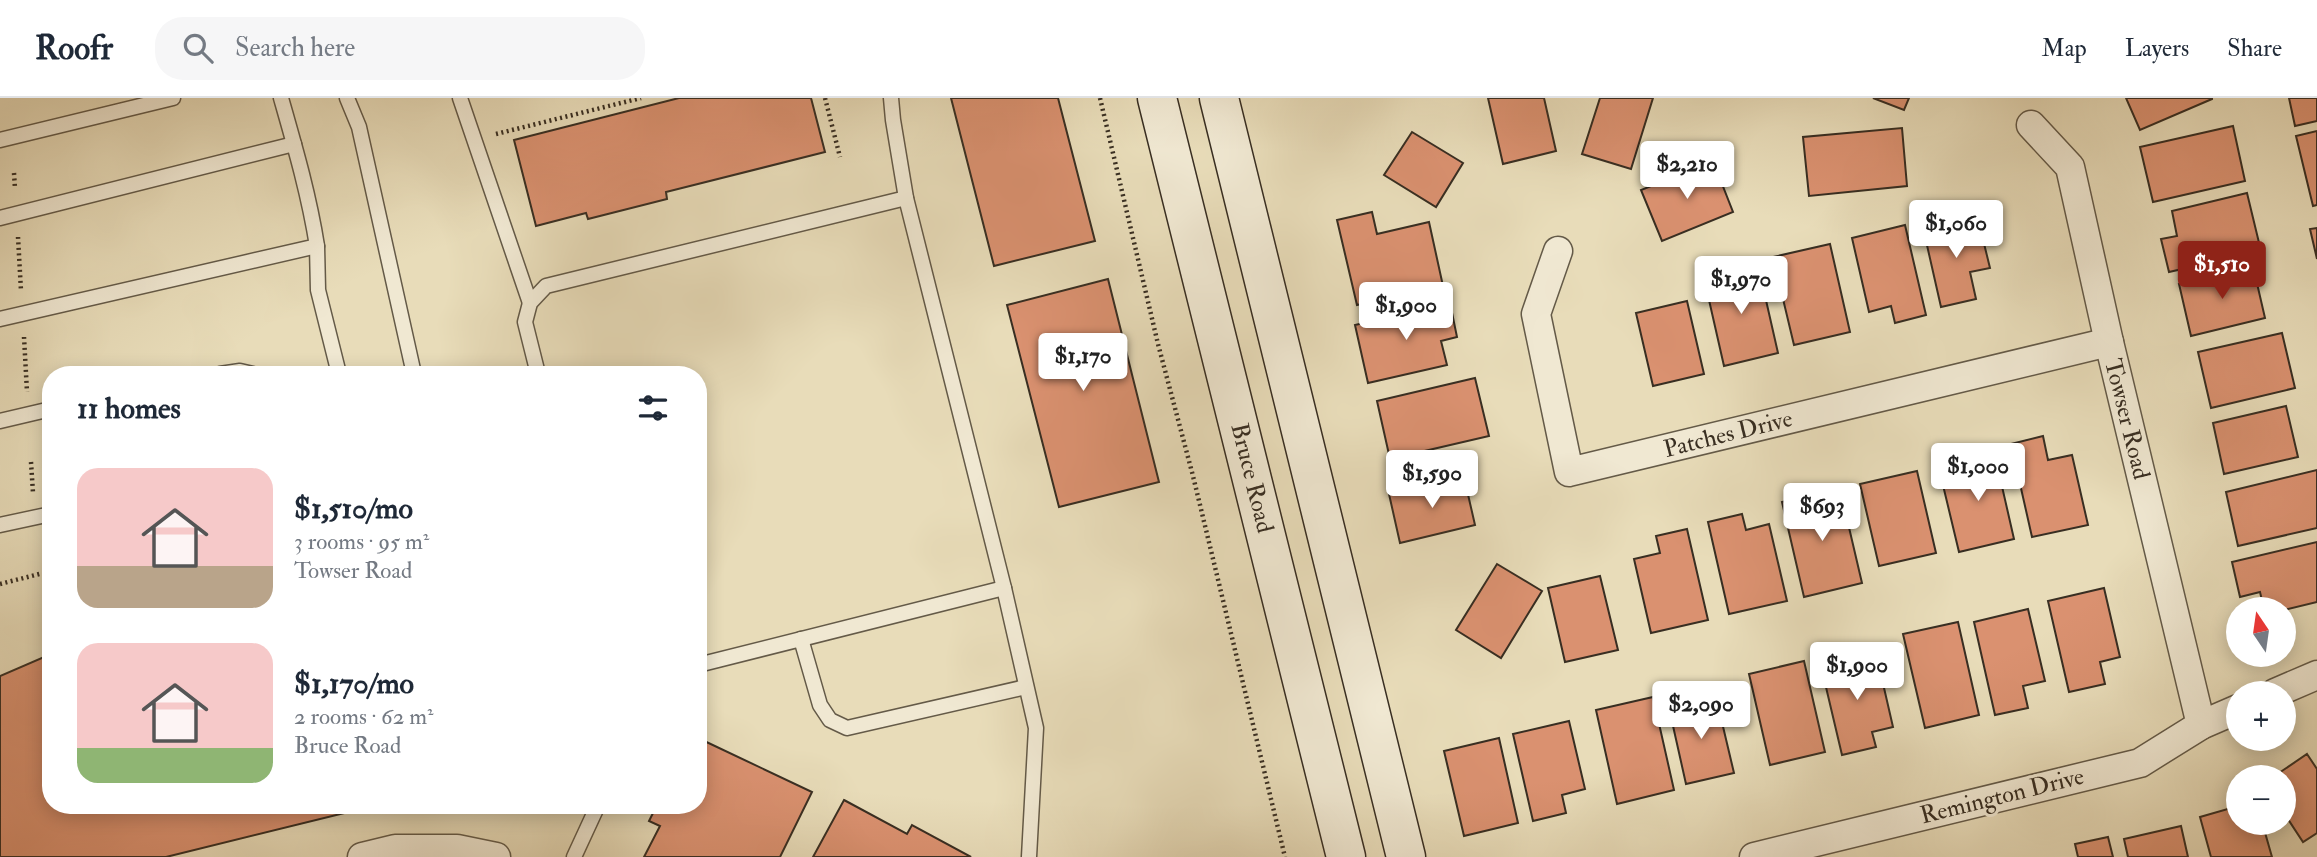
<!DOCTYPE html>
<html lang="en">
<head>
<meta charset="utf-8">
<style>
  :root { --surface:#fff; --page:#f6f6f7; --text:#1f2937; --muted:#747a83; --line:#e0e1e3; --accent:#8f2418 }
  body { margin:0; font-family:"IM FELL Double Pica",serif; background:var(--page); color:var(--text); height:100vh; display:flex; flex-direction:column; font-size:26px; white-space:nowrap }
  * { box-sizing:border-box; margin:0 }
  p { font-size:23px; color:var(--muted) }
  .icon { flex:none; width:38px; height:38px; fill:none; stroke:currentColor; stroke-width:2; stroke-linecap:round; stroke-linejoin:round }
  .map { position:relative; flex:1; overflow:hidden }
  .panel { position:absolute; left:42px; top:268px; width:665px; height:448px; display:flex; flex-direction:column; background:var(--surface); border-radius:28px; box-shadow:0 4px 18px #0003 }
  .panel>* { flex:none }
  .needle { width:46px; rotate:347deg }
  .tools { position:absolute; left:2226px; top:499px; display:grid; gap:14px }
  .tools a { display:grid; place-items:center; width:70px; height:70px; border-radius:50%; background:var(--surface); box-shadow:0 4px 18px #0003; font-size:35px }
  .price { position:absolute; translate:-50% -60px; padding:0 16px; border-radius:7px; background:#fff; color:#222; font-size:23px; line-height:46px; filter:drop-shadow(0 2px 4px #0008) }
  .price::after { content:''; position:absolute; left:50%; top:42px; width:21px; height:16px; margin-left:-10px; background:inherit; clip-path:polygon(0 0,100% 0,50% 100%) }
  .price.current { background:var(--accent); color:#fff }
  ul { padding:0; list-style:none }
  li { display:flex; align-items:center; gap:21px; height:175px; padding:0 35px }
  li span { display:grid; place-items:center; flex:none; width:196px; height:140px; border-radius:21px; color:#555 }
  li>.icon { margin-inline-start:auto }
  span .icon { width:84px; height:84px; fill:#fffc; stroke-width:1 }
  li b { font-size:30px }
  h2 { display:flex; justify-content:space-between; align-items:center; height:84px; padding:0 35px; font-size:30px }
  header { display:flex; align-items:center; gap:42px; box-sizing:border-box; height:98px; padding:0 35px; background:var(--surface); border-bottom:2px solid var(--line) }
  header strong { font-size:33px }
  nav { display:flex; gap:38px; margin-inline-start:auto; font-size:24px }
  .search { width:490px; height:63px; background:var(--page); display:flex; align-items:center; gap:18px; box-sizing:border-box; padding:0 24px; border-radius:28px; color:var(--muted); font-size:26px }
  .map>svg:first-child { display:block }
  .building { fill:#da9170; stroke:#382e22; stroke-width:2 }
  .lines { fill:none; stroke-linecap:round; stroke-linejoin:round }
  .lane-casing { stroke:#645a48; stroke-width:17 }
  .street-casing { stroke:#645a48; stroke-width:31 }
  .secondary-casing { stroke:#382e22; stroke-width:41 }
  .path { stroke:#382e22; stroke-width:4.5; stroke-dasharray:2 3.5; stroke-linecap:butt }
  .lane { stroke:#f0e8d2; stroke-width:14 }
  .street { stroke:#f0e8d2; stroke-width:28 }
  .secondary { stroke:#f0e8d2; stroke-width:38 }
  .labels { text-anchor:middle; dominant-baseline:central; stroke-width:6; stroke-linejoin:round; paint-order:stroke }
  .street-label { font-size:24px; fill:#382e22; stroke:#f0e8d2 }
</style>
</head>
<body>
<header>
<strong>Roofr</strong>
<div class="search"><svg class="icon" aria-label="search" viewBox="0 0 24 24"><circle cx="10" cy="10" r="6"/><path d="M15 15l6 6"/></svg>Search here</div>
<nav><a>Map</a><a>Layers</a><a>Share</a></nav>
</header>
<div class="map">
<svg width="2317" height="759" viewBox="0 0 2317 759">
  <rect width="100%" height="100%" fill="#e8dcb9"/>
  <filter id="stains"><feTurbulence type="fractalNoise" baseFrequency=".00286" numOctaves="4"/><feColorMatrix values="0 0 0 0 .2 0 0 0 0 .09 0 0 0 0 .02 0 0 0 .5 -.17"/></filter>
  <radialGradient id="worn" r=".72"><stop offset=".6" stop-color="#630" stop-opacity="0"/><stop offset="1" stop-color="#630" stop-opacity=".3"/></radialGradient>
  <g class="building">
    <polygon points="679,0 811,0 825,54 666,94 667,101 588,121 586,115 536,128 514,42"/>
    <polygon points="951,0 1058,0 1095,143 994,168"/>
    <polygon points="1488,0 1544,0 1556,53 1503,66"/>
    <polygon points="1600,0 1653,0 1631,71 1582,56"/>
    <polygon points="1873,0 1909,0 1904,12"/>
    <polygon points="2126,0 2212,0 2212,1 2140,32"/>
    <polygon points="2289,0 2317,0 2317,23 2295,28"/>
    <polygon points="2233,28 2245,83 2153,104 2140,49"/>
    <polygon points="1902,30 1907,88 1809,98 1803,39"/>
    <polygon points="2317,33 2317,107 2313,108 2296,38"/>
    <polygon points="1412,34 1463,65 1436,109 1384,77"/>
    <polygon points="1713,63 1733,114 1662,143 1641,92"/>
    <polygon points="2247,95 2261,153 2169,174 2161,141 2177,138 2172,113"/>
    <polygon points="1372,114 1377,136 1429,124 1443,188 1357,207 1337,122"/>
    <polygon points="1978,121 1990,170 1970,174 1976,201 1941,209 1924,134"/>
    <polygon points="1905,127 1926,217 1895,225 1891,208 1869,214 1852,140"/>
    <polygon points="2317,130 2317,161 2310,131"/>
    <polygon points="1830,146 1850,234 1794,247 1773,159"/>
    <polygon points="1758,167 1778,255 1724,268 1704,180"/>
    <polygon points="2253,168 2265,220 2191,238 2179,186"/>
    <polygon points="1108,181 1159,384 1059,409 1007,207"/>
    <polygon points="1687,203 1704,276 1653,288 1636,215"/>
    <polygon points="1450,205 1457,239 1441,243 1447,267 1368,285 1355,227"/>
    <polygon points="2282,235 2295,290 2211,310 2198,254"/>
    <polygon points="1475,280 1489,338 1390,361 1377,303"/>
    <polygon points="2286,308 2298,359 2224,376 2213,325"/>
    <polygon points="2043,338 2048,362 2072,357 2088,427 2032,439 2011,346"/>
    <polygon points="1993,349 2014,441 1959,454 1942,383 1964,378 1959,357"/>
    <polygon points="2317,372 2317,430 2238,448 2226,394"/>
    <polygon points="1917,373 1936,455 1879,468 1860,386"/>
    <polygon points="1464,379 1475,427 1400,445 1389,396"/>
    <polygon points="1840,391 1862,485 1804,499 1782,404"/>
    <polygon points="1742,416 1746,432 1769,426 1787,503 1729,516 1708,424"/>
    <polygon points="1687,431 1708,522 1651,535 1634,461 1660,455 1656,438"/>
    <polygon points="2317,444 2317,504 2284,512 2264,511 2260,494 2240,499 2232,464"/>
    <polygon points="1497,466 1542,493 1501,560 1456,532"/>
    <polygon points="1600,478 1618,552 1565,564 1548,490"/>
    <polygon points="2104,490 2120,559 2100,564 2105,586 2069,594 2048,503"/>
    <polygon points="2028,511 2045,583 2023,588 2028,610 1995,617 1974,524"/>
    <polygon points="1958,524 1979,617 1925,630 1903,536"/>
    <polygon points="1876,555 1893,629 1872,634 1876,649 1842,657 1821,568"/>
    <polygon points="51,556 51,707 377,707 166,759 0,759 0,578"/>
    <polygon points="1804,563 1825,654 1770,667 1749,576"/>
    <polygon points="1653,599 1674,692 1617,706 1596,612"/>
    <polygon points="1716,599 1734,675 1686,686 1669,610"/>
    <polygon points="1569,623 1585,691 1562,697 1566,715 1533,723 1513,636"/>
    <polygon points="698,640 812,694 780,759 644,759 660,728 649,723 657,707 698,707"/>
    <polygon points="1499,640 1518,725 1464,738 1444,653"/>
    <polygon points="2307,656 2317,671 2317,735 2303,744 2284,715 2284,679 2273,679"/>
    <polygon points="844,702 907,736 912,727 971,759 813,759"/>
    <polygon points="2238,708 2238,724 2262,724 2272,759 2211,759 2200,719"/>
    <polygon points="2181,728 2188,759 2128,759 2124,741"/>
    <polygon points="2108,739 2113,759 2078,759 2075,746"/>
  </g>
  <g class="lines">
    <g class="lane-casing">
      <g id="lane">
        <polyline points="347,0 359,29 414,276"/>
        <polyline points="460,0 530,205"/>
        <polyline points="891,0 893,22 906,100 1004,490 1036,630 1029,759"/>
        <polyline points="0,42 173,0"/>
        <polyline points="0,120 294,46"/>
        <polyline points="317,148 318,192 339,276"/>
        <path d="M 0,221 L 317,148 C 309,97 295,49 281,0"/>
        <polyline points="220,276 240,273 253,276"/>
        <polyline points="538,276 525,224 530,205 546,188 906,100"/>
        <polyline points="0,323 51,311"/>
        <polyline points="0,427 51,416"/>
        <polyline points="801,541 820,607 830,622 847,630 1026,589"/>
        <polyline points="698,567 1004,490"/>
        <polyline points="574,759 598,707"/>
      </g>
    </g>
    <g class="street-casing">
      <g id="street">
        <polyline points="2031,27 2070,69 2109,244 2201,627"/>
        <polyline points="1558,153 1536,216 1569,374 2109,244"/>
        <polyline points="2275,595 2317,577"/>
        <polyline points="362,759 395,751 457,751 496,759"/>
        <polyline points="1754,759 2140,665 2201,627 2238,611"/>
      </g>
    </g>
    <g class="secondary-casing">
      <g id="secondary">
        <polyline points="1157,0 1346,759"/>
        <polyline points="1219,0 1406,759"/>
      </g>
    </g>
    <g class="path">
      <polyline points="825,0 840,59"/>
      <polyline points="1100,0 1158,246 1193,378 1285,759"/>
      <polyline points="496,36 641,0"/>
      <polyline points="14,75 15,91"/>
      <polyline points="18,139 21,193"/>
      <polyline points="24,239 27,294"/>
      <polyline points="31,364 33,395"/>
      <polyline points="0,486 51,473"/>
    </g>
    <use href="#lane" class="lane"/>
    <use href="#street" class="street"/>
    <use href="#secondary" class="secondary"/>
  </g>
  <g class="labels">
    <g class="street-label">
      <text transform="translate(2127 321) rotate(76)">Towser Road</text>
      <text transform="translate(1728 336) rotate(-14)">Patches Drive</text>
      <text transform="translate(1252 380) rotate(76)">Bruce Road</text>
      <text transform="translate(2002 698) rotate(-14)">Remington Drive</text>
    </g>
  </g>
  <rect width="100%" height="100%" filter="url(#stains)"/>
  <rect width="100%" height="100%" fill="url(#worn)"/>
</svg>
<div class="tools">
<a><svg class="needle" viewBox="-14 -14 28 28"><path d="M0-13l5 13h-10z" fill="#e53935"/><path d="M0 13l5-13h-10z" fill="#747a83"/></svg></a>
<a>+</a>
<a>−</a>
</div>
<b class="price" style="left:1687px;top:103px">$2,210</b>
<b class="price" style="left:1956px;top:162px">$1,060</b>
<b class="price current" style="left:2222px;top:203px">$1,510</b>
<b class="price" style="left:1741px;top:218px">$1,970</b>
<b class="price" style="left:1406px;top:244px">$1,900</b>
<b class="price" style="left:1083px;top:295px">$1,170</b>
<b class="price" style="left:1978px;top:405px">$1,000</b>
<b class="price" style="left:1432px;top:412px">$1,590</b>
<b class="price" style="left:1822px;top:445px">$693</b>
<b class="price" style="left:1857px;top:604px">$1,900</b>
<b class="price" style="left:1701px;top:643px">$2,090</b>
<section class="panel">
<h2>11 homes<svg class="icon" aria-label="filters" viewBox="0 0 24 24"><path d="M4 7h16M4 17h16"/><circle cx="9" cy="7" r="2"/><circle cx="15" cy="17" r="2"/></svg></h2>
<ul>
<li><span style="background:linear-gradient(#f6c9c9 70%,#b9a48a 0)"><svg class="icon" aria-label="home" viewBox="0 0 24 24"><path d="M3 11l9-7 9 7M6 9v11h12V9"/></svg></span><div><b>$1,510/mo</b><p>3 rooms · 95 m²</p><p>Towser Road</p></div></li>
<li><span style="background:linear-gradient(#f6c9c9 75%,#8fb573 0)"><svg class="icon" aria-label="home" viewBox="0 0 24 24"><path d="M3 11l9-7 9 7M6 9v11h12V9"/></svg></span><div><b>$1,170/mo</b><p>2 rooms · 62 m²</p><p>Bruce Road</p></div></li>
</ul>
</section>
</div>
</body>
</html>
